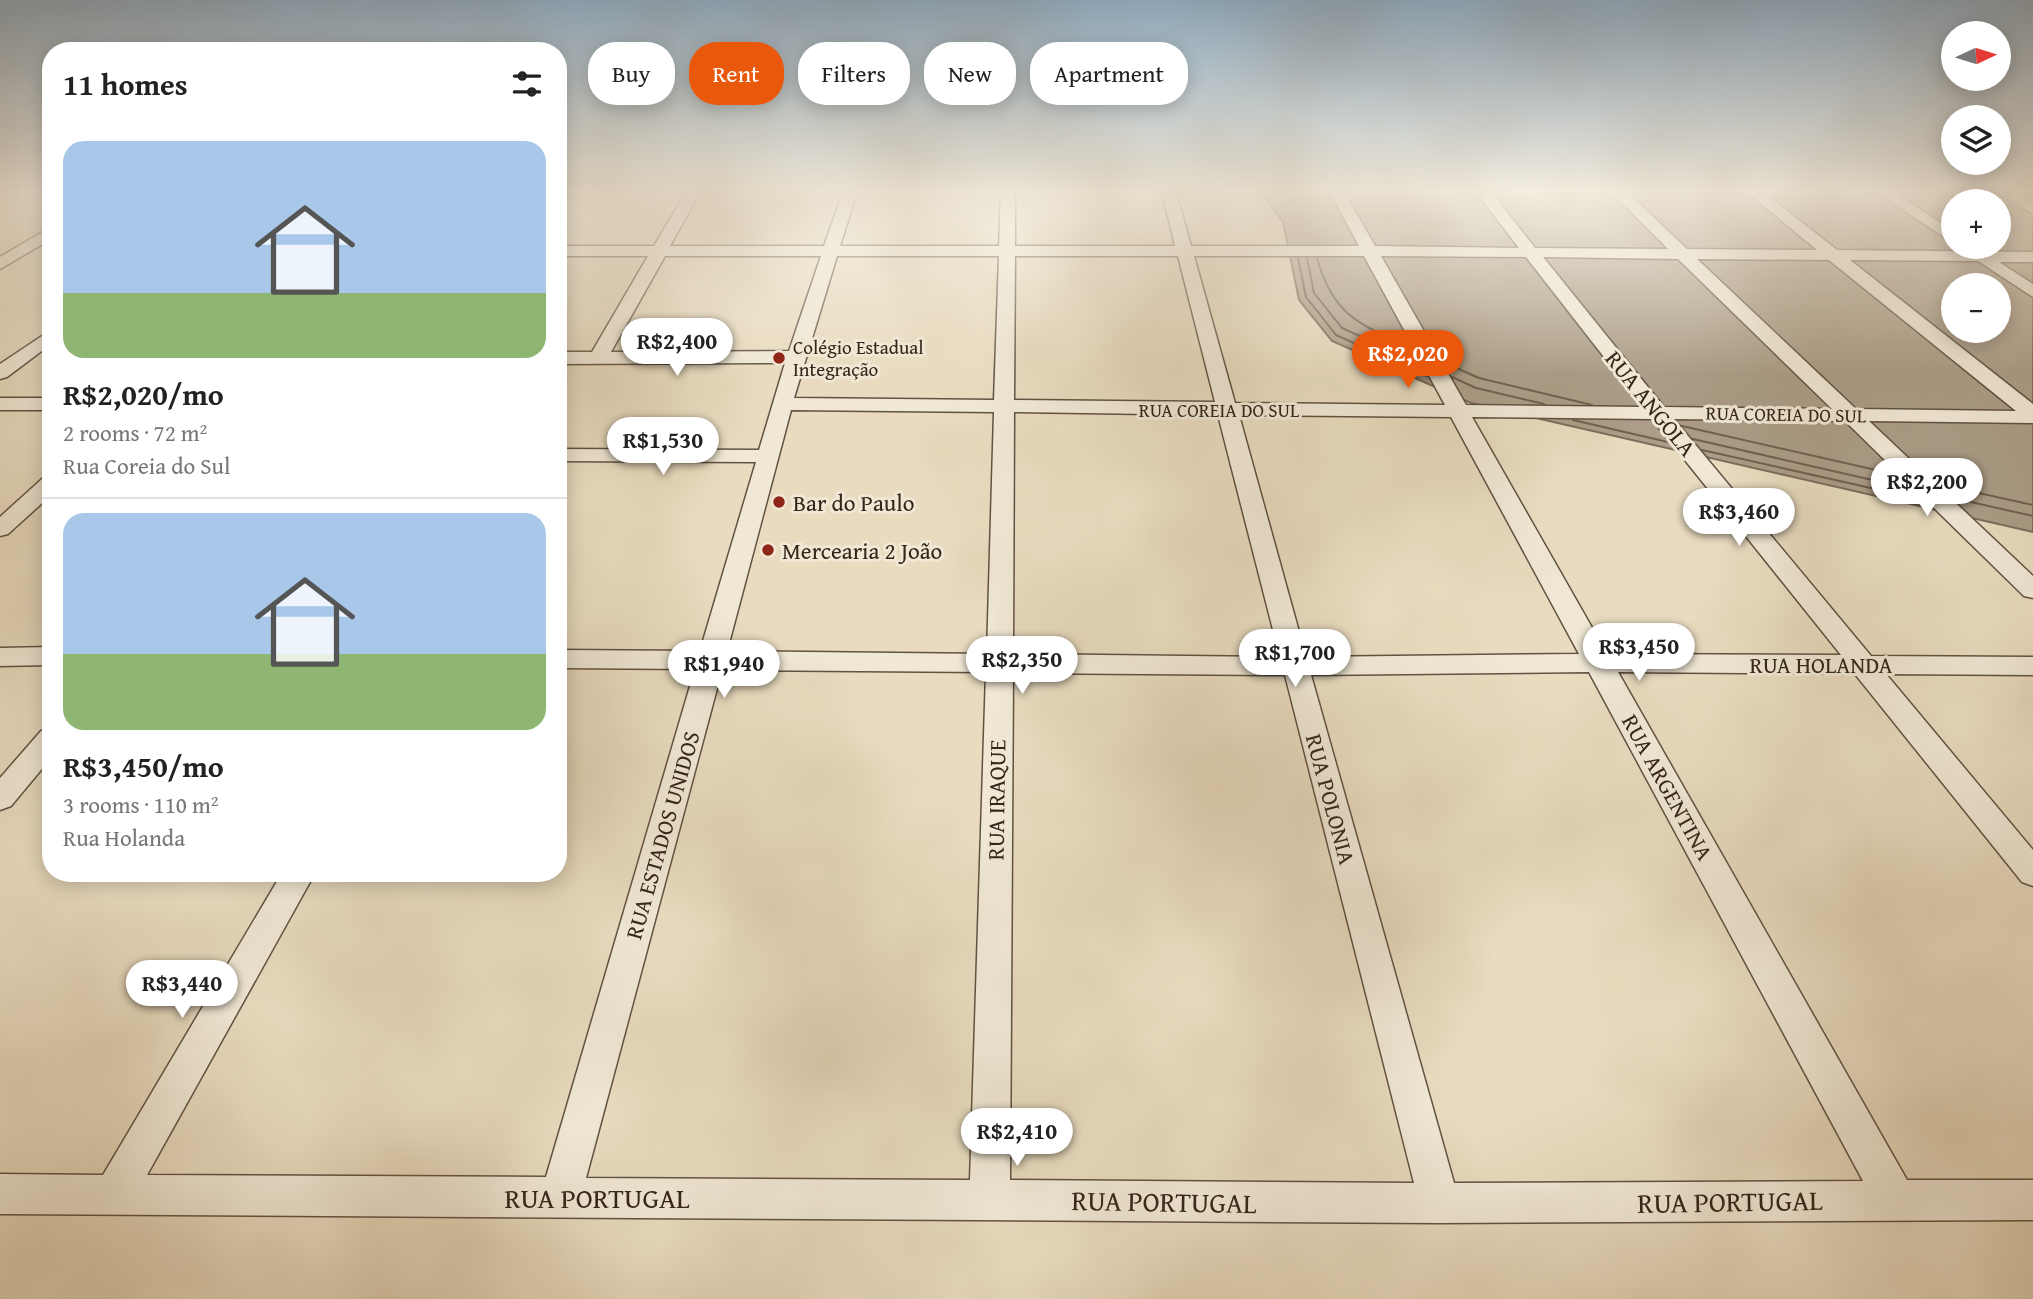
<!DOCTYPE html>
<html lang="en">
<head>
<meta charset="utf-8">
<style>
  :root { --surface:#fff; --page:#f2f2f2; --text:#222; --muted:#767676; --line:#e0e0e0; --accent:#ea580c }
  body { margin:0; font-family:"Gentium Book Plus",serif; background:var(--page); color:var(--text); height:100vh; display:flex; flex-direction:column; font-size:26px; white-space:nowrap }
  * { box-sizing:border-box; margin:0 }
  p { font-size:23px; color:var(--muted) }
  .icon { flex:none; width:38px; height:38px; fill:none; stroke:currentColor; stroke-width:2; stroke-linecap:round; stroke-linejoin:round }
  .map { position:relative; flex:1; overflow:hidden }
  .details { position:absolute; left:42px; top:42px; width:525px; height:840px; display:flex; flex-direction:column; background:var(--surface); border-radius:28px; box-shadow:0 4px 18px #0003 }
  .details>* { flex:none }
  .top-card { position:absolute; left:588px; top:42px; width:665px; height:63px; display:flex; gap:14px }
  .needle { width:46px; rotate:86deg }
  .tools { position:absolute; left:1941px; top:21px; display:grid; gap:14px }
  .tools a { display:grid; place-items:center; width:70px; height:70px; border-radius:50%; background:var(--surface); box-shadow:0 4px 18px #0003; font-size:35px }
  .price { position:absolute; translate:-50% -60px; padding:0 16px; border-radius:24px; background:#fff; color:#222; font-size:23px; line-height:46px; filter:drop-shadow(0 2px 4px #0008) }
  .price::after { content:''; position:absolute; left:50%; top:42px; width:21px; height:16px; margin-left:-10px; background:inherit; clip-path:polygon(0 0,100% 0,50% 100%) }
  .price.selected { background:var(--accent); color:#fff }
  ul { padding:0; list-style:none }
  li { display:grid; align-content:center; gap:14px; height:371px; padding:0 21px }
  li+li { border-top:2px solid var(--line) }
  li span { display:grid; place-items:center; height:217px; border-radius:21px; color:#555 }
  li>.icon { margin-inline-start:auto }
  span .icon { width:126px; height:126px; fill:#fffc; stroke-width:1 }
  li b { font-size:30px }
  h2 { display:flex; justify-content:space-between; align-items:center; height:84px; padding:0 21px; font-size:30px }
  .tag { padding:0 24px; border-radius:28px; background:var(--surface); box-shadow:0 4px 18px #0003; font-size:24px; line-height:63px }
  .tag.selected { background:var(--accent); color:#fff }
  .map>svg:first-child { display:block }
  .water { fill:#ab9d87; stroke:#7b6d5b; stroke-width:2; fill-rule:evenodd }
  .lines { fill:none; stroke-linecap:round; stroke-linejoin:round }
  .shore { stroke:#706150; stroke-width:2 }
  .minor-casing { stroke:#615242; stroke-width:3 }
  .minor { fill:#f0e8d5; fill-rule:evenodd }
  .poi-dot { fill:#8f2418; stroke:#f0e8d5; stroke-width:2.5 }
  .labels { text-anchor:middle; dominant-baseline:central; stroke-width:6; stroke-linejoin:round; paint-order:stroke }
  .far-poi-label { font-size:19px; fill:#342519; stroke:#f0e8d5; text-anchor:start }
  .far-street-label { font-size:19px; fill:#342519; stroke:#f0e8d5 }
  .street-label { font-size:23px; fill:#342519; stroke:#f0e8d5 }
  .poi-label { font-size:23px; fill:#342519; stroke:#f0e8d5; text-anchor:start }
  .near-street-label { font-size:28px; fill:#342519; stroke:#f0e8d5 }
</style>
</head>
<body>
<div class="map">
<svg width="2033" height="1299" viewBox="0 0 2033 1299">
  <rect width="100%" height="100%" fill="#e8dbbf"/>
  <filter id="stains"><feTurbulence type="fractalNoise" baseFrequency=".00286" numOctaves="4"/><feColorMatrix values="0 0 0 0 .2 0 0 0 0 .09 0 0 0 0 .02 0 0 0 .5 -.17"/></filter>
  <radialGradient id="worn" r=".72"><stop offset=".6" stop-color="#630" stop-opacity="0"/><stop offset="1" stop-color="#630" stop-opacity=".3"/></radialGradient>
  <path class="water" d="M 1260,192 L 2033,192 L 2033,532 L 1471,403 L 1332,341 L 1299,300 L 1283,222 ZM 1953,201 L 1998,201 L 1998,247 L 1953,247 ZM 1953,285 L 1998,285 L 1998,331 L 1953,331 Z"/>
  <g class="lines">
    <g class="shore">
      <polyline points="1298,258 1306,297 1336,335 1427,376"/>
      <polyline points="1307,258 1314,293 1342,328 1420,363"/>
      <path d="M 1317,258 C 1333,316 1360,325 1412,348"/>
      <polyline points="1443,362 1479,378 1592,405"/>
      <polyline points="1452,377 1476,388 1544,404"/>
      <polyline points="1573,420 1668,442"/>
      <polyline points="1682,426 1898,475"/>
      <polyline points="1693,439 1912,489"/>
      <polyline points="1702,450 1924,500"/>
      <polyline points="1938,484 2033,505"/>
      <polyline points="1953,498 2033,516"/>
    </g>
    <g class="minor-casing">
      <g id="minor">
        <path d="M 686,192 L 700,192 L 670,246 L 824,246 L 843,192 L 857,192 L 840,246 L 999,246 L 1001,192 L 1015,192 L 1015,246 L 1175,246 L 1162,192 L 1176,192 L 1191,246 L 1359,246 L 1330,192 L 1344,192 L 1375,246 L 1519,248 L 1476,192 L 1491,192 L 1535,248 L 1668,249 L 1611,192 L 1627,192 L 1687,249 L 1817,250 L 1747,192 L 1763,192 L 1837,250 L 2033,252 L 2033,262 L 1999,262 L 2033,284 L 2033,297 L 1978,261 L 1850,260 L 2033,404 L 2033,423 L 1869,421 L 2033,576 L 2033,598 L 2024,596 L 1845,421 L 1674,419 L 1871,656 L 2033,657 L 2033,675 L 1886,674 L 2033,850 L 2033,886 L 2022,882 L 1855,674 L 1618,672 L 1907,1180 L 2033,1180 L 2033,1220 L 1439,1223 L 0,1214 L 0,1174 L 103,1175 L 282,873 L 315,873 L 147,1175 L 546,1177 L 695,669 L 558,668 L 558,650 L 700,651 L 756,462 L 558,461 L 558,449 L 759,450 L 785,363 L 558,364 L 558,352 L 592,352 L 648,256 L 558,256 L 558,246 L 654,246 ZM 665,256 L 821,256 L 789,351 L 611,352 ZM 837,256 L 999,256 L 994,400 L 794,398 ZM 1015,256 L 1178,256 L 1215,402 L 1014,400 ZM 1194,256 L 1364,256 L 1445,405 L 1235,403 ZM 1381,256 L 1526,257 L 1643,407 L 1466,405 ZM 1543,257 L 1678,259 L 1832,409 L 1664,407 ZM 1697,259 L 1829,260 L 2016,411 L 1856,409 ZM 791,410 L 994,412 L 987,654 L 727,651 ZM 1014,412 L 1218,415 L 1280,657 L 1013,654 ZM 1239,415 L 1451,417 L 1579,654 L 1306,657 ZM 1472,417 L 1652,419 L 1841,655 L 1607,654 ZM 722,670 L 986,672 L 970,1180 L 586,1178 ZM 1589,672 L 1863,1181 L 1454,1183 L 1311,675 ZM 1013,673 L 1285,675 L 1414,1183 L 1010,1180 Z"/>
        <polygon points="1876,192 1893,192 1953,231 1953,243"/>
        <polygon points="1998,192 2016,192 2033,203 2033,214"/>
        <polygon points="51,227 51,239 0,269 0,257"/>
        <polygon points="51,330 51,344 7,377 0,379 0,364"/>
        <rect x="0" y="398" width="51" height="12"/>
        <polygon points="51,476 51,495 8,534 0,536 0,517 43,478"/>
        <polygon points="51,647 51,665 0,666 0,648"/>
        <polygon points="51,728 51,758 11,806 0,810 0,778 41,731"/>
      </g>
    </g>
    <use href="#minor" class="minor"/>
  </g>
  <linearGradient id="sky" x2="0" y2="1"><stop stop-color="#8fabc1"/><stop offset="0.51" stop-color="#f5efe2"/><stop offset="1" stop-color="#f5efe2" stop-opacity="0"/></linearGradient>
  <rect width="2033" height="374" fill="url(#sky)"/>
  <g class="poi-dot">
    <circle cx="779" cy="358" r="7"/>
    <circle cx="779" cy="502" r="7"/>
    <circle cx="768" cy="550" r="7"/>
  </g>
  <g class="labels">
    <g class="far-poi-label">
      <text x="793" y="347">Colégio Estadual<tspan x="793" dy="22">Integração</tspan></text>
    </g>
    <g class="far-street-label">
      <text x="1219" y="410">RUA COREIA DO SUL</text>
      <text transform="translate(1786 414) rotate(1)">RUA COREIA DO SUL</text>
    </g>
    <g class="street-label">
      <text transform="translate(1651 403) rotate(51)">RUA ANGOLA</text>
      <text x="1821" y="664">RUA HOLANDA</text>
      <text transform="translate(1668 787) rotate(61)">RUA ARGENTINA</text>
      <text transform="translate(1331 799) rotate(75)">RUA POLONIA</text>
      <text transform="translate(996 800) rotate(-89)">RUA IRAQUE</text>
      <text transform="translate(662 835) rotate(-74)">RUA ESTADOS UNIDOS</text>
    </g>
    <g class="poi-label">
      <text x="793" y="502">Bar do Paulo</text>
      <text x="782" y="550">Mercearia 2 João</text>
    </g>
    <g class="near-street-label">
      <text x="597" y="1197">RUA PORTUGAL</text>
      <text transform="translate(1164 1201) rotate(1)">RUA PORTUGAL</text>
      <text transform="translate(1730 1201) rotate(-1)">RUA PORTUGAL</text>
    </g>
  </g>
  <rect width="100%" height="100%" filter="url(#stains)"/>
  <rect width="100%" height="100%" fill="url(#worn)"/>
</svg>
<div class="tools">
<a><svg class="needle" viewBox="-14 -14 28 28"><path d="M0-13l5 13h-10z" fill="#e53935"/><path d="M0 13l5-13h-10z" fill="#767676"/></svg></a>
<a><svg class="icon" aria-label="layers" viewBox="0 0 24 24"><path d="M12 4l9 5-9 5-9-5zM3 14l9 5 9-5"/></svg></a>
<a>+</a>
<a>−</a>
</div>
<b class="price" style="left:677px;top:378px">R$2,400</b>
<b class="price selected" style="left:1408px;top:390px">R$2,020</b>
<b class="price" style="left:663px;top:477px">R$1,530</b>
<b class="price" style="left:1927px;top:518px">R$2,200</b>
<b class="price" style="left:1739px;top:548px">R$3,460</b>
<b class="price" style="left:1639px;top:683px">R$3,450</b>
<b class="price" style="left:1295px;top:689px">R$1,700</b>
<b class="price" style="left:1022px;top:696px">R$2,350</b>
<b class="price" style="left:724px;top:700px">R$1,940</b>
<b class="price" style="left:182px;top:1020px">R$3,440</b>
<b class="price" style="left:1017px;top:1168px">R$2,410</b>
<div class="top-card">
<a class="tag">Buy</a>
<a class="tag selected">Rent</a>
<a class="tag">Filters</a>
<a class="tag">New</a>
<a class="tag">Apartment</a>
</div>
<section class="details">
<h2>11 homes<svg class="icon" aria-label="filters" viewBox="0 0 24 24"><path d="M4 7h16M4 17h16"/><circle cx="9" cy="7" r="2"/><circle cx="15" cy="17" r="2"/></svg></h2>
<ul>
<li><span style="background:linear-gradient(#a9c7e8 70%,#8fb573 0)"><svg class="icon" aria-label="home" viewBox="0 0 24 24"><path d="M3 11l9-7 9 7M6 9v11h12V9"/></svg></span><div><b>R$2,020/mo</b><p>2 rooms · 72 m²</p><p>Rua Coreia do Sul</p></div></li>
<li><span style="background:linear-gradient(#a9c7e8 65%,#8fb573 0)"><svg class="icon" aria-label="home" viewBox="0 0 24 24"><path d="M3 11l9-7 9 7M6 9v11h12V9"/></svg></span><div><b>R$3,450/mo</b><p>3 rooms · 110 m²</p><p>Rua Holanda</p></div></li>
</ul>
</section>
</div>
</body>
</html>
